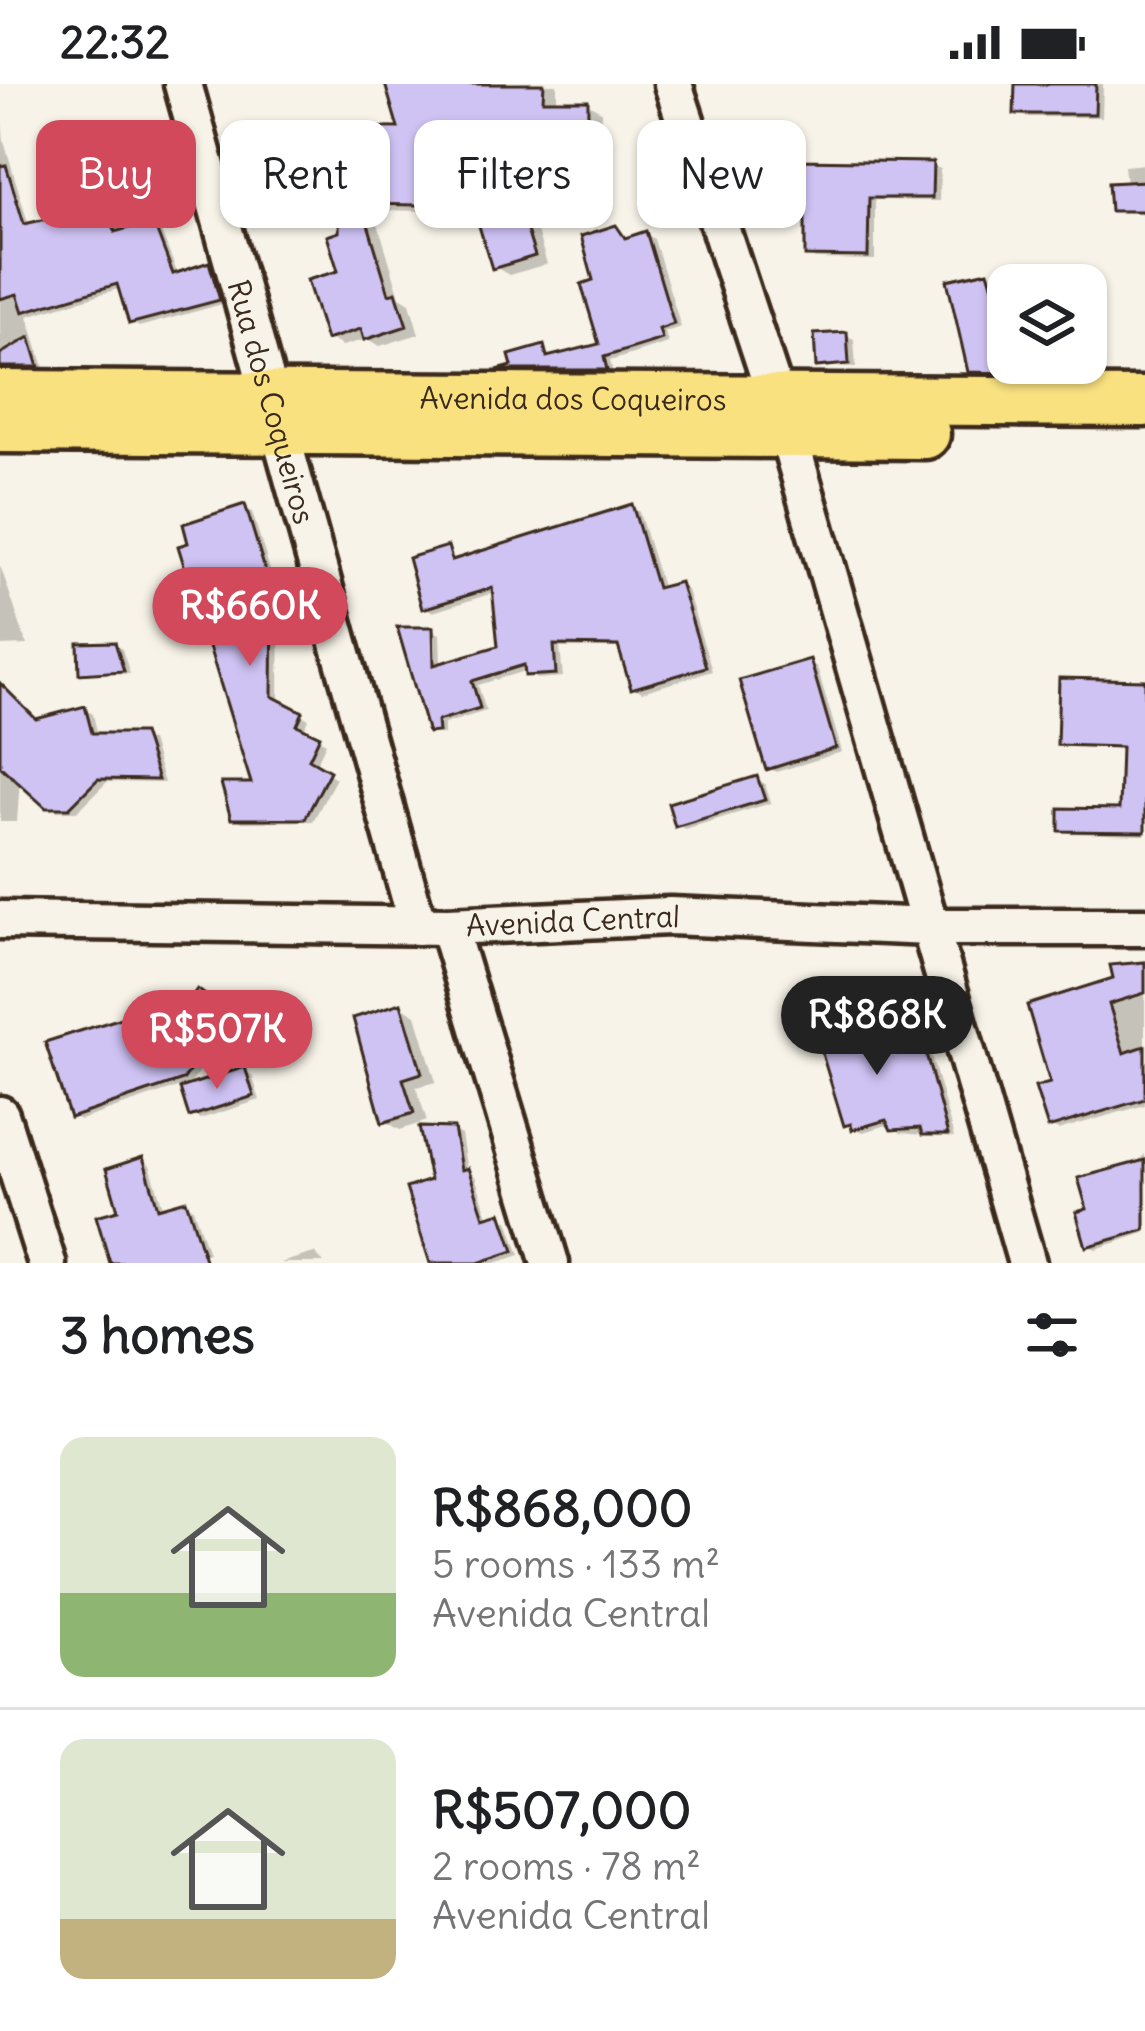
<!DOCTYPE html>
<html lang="en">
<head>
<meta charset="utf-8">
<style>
  :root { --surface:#fff; --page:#f6f6f6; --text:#202124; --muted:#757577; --line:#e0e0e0; --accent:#d1495b }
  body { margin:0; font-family:Delius,sans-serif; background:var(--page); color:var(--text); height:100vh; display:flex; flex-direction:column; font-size:45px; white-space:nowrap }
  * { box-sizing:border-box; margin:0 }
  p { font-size:39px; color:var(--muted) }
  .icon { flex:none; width:66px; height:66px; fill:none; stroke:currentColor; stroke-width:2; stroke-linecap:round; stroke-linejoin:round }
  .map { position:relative; height:1179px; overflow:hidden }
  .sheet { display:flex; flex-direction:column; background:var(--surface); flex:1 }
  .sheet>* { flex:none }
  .banner { position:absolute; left:36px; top:36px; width:1074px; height:108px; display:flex; gap:24px }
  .buttons { position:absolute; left:987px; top:180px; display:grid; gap:24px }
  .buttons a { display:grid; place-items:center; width:120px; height:120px; border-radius:24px; background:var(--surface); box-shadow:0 3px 9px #0004; font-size:60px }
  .price { position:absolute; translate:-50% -102px; padding:0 27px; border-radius:42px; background:var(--accent); color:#fff; font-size:39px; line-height:78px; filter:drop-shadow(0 3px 6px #0008) }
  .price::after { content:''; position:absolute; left:50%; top:72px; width:36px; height:27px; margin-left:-18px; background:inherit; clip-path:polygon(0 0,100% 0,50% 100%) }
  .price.selected { background:#222; color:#fff }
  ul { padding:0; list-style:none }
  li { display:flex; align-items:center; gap:36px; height:300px; padding:0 60px }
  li+li { border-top:3px solid var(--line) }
  li span { display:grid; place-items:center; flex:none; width:336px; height:240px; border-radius:24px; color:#555 }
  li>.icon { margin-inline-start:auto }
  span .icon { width:144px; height:144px; fill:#fffc; stroke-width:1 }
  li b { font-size:51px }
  h2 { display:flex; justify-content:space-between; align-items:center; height:144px; padding:0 60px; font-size:51px }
  .pill { padding:0 42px; border-radius:24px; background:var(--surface); box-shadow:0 3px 9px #0004; font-size:42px; line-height:108px }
  .pill.selected { background:var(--accent); color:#fff }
  .status { display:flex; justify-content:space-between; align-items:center; height:84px; padding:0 60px; background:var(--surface); direction:ltr }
  .status svg { height:33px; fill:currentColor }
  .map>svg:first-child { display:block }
  .shadow { fill:#0003 }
  .building { fill:#cfc3f4; stroke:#3b2a1e; stroke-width:3 }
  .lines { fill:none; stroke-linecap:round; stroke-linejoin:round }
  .minor-casing { stroke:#3b2a1e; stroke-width:45 }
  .major-casing { stroke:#3b2a1e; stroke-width:57 }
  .minor { stroke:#f7f3e8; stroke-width:36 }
  .major { stroke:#fae180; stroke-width:48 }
  .labels { text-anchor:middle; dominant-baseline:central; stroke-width:10; stroke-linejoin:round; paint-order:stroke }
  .street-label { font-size:30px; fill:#3b2a1e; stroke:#f7f3e8 }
</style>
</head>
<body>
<div class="status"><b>22:32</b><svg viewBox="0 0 49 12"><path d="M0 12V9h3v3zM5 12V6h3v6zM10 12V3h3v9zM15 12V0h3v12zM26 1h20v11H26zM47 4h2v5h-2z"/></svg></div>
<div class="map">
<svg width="1145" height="1179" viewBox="0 0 1145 1179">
  <rect width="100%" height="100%" fill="#f7f3e8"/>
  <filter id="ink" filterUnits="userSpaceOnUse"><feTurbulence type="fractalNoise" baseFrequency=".00833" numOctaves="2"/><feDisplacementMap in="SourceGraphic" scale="24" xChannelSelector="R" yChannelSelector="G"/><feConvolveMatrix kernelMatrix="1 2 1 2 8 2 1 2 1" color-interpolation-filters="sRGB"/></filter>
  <g filter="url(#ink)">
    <g class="shadow">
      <polygon points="388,0 557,0 557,19 587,19 601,27 600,117 530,124 547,180 509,191 495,183 478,128 374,126 400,213 410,219 419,250 380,262 367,255 342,262 328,254 342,151 343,109 330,102 402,47"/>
      <polygon points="1018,0 1103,0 1102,33 1025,33 1017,28"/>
      <polygon points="0,14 4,57 29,142 96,128 118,140 121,149 152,140 160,145 178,191 209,181 217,185 226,219 139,243 132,238 121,204 28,232 45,286 0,290"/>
      <polygon points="794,70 802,79 932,81 940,85 939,117 875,116 875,176 815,175 808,170 808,115 763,105"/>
      <polygon points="1145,80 1145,130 1113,125 1126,101 1124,82"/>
      <polygon points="616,144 629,156 646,150 654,155 681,243 665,248 668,259 610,277 613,289 505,287 543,264 553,275 603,262 597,198"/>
      <polygon points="987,190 995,194 1008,279 1015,291 971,286"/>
      <polygon points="846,251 854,255 856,283 819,281"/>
      <polygon points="244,423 252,428 280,518 279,619 309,635 303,647 326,659 315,682 336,694 313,737 242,738 234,733 256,702"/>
      <polygon points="632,423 639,428 663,506 679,501 687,506 712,587 642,608 634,603 622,564 560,564 563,593 536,595 528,586 478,601 486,627 444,640 444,651 431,647 432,546 440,550 441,582 502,564 496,508 433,528 425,523 447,466 457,478"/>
      <polygon points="0,481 27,561 0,562"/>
      <polygon points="114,561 122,565 130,590 82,588"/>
      <polygon points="809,579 817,583 842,668 776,688 769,684"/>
      <polygon points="0,599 39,637 85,626 93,630 98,652 151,657 164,699 107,698 78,727 57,727 20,696 17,738 0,738"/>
      <polygon points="1145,599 1145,751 1069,749 1062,745 1122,728 1124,665 1060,659"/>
      <polygon points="757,695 765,700 771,719 685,745 677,741"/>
      <polygon points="1145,881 1145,1021 1058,1046 1051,1042 1054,1001 1117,896"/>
      <polygon points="205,913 236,935 187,1005 244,987 252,991 260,1016 200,1035 192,1031 182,1002 80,1036 73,1032 131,934 139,938 151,975"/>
      <polygon points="830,915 838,919 851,963 893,951 904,969 922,963 930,967 954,1054 901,1049 891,1040 863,1048 847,1040"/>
      <polygon points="401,922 416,931 436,998 416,1003 427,1037 400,1046 385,1037"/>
      <polygon points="453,1047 461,1051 467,1087 475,1092 489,1135 508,1136 520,1171 495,1179 433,1179 433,1098"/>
      <polygon points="1145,1070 1145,1149 1096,1165 1088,1161 1091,1127"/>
      <polygon points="143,1077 150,1081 164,1126 186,1119 193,1124 208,1169 176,1179 113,1179 122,1128"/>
      <polygon points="314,1169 324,1179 280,1179"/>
    </g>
    <g class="building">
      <polygon points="385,0 544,0 543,16 588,16 587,110 518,118 535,172 492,185 473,122 362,120 389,210 396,208 407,242 364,256 361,245 326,256 307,196 338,187 327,152 339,148 340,104 327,103 327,43 398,44"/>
      <polygon points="1015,0 1096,0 1095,30 1014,30"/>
      <polygon points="759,67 795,67 796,76 933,78 932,114 869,114 868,173 805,172 805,113 791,112 791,106 760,107"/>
      <polygon points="6,81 24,140 97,124 103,135 111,133 115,148 153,137 173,190 209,178 220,216 129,240 117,200 23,228 17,210 0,215 0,82"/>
      <polygon points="1145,97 1145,127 1110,127 1108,99"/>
      <polygon points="616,141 625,154 646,147 674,240 659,245 662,255 604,273 607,286 497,286 512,282 509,271 544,261 547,273 599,260 581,200 593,196 581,152"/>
      <polygon points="988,187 999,223 993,225 1009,289 968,288 947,196"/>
      <polygon points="847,248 849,280 816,283 814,250"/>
      <polygon points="30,253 39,283 0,283 0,270"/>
      <polygon points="245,420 273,512 272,612 303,628 297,641 320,652 309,675 330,687 305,735 231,735 221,699 251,699 178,462 188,459 183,440"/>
      <polygon points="632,420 657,504 680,498 706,583 631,605 618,562 554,561 556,590 525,592 524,581 472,597 480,624 437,637 438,648 428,649 397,543 433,543 434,581 498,562 492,504 422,525 408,474 448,462 452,476"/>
      <polygon points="115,558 124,587 79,590 78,559"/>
      <polygon points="810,575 836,664 766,686 739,596"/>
      <polygon points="1059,594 1145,596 1145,748 1059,747 1059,724 1119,725 1121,663 1057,661"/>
      <polygon points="0,599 36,635 85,622 92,649 143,649 158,696 98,695 69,724 46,724 0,682"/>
      <polygon points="757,692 765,716 675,743 668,719"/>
      <polygon points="1145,878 1145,909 1109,920 1124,969 1145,962 1145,1015 1048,1044 1035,1003 1050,999 1027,921 1113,894 1110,881"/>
      <polygon points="197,905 231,929 183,996 70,1034 45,958 131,931 146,977"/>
      <polygon points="831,912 846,961 893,948 899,967 923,959 948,1051 922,1051 920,1044 891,1046 886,1036 852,1046 851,1040 844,1042 806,917"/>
      <polygon points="401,919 422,989 403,995 414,1029 382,1039 353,934"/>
      <polygon points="245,983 254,1012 189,1033 180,1004"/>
      <polygon points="419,1043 454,1044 461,1086 468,1084 484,1133 501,1128 514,1167 478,1179 430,1179 406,1104 430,1096"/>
      <polygon points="143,1073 158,1124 186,1116 206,1179 110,1179 96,1132 118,1126 106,1085"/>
      <polygon points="1145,1076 1145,1146 1086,1163 1076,1128 1087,1125 1078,1094"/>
    </g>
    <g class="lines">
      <g class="minor-casing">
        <g id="minor">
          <path id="s1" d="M 183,0 L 418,842"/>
          <polyline points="673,0 788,350 1027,1179"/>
          <path id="s2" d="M 0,836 L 448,842 L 670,832 L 930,843 L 1145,843"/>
          <polyline points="448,842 550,1179"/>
          <polyline points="0,1031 47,1179"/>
        </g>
      </g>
      <g class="major-casing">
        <g id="major">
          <path id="s3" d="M 0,311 L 1145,318"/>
          <polyline points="0,344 925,350"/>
        </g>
      </g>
      <use href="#minor" class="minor"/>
      <use href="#major" class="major"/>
    </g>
  </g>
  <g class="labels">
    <g class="street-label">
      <text stroke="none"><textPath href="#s3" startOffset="573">Avenida dos Coqueiros</textPath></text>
      <text stroke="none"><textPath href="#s1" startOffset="330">Rua dos Coqueiros</textPath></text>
      <text stroke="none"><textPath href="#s2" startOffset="573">Avenida Central</textPath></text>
    </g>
  </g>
</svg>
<div class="buttons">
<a><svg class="icon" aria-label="layers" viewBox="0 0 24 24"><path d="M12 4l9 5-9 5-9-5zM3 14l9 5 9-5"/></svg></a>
</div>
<b class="price" style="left:250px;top:585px">R$660K</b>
<b class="price selected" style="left:877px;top:994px">R$868K</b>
<b class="price" style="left:217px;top:1008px">R$507K</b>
<div class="banner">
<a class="pill selected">Buy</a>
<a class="pill">Rent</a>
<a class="pill">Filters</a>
<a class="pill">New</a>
</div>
</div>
<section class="sheet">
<h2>3 homes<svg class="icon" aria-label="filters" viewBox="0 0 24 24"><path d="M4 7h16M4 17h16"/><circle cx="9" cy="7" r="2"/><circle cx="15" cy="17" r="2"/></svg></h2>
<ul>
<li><span style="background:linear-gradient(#dfe7d0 65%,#8fb573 0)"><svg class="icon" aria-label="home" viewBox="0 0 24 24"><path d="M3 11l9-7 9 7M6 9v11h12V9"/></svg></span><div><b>R$868,000</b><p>5 rooms · 133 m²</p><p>Avenida Central</p></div></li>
<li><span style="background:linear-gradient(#dfe7d0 75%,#c2b280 0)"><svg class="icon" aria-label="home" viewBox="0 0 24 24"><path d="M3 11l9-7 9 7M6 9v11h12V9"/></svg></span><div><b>R$507,000</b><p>2 rooms · 78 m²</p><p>Avenida Central</p></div></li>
</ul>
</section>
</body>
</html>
